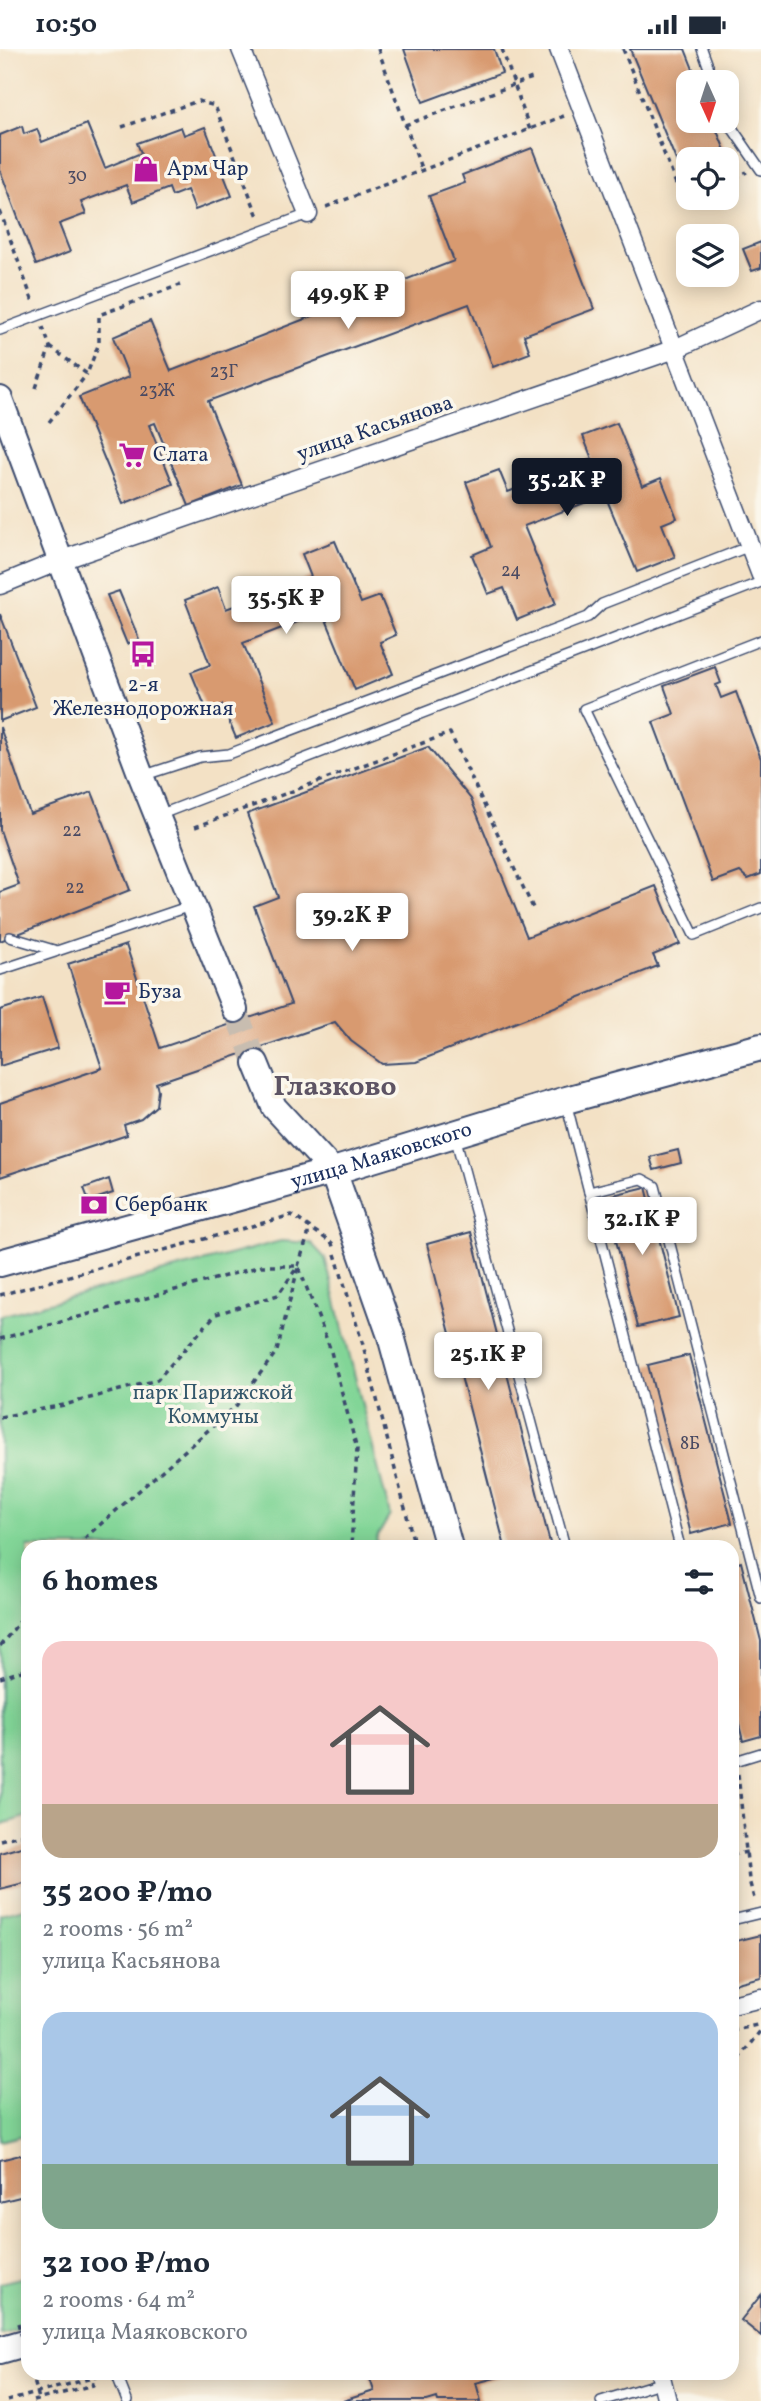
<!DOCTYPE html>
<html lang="en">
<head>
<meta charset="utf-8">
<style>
  :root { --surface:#fff; --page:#f2f2f3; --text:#1f2937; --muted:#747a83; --accent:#111827 }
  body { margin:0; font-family:Vollkorn,serif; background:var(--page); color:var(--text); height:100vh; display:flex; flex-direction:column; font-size:26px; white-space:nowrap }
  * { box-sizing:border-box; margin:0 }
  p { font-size:23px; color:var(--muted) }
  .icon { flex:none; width:38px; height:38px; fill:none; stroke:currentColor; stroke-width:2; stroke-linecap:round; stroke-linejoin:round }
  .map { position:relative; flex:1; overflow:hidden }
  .drawer { position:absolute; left:21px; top:1491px; width:718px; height:840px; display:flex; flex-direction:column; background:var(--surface); border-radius:21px; box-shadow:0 4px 18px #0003 }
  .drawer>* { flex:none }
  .needle { width:46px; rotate:177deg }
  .controls { position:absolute; left:676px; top:21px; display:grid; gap:14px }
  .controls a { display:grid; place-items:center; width:63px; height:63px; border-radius:14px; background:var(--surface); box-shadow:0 4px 18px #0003; font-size:35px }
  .price { position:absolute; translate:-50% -60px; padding:0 16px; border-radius:7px; background:#fff; color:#222; font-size:23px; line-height:46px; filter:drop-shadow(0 2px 4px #0008) }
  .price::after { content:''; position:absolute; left:50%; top:42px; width:21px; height:16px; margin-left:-10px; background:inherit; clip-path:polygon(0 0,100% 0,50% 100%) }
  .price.selected { background:var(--accent); color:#fff }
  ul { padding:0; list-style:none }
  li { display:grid; align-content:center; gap:14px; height:371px; padding:0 21px }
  li span { display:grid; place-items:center; height:217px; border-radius:21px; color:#555 }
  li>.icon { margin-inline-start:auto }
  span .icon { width:126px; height:126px; fill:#fffc; stroke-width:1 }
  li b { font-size:30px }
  h2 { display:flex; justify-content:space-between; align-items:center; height:84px; padding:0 21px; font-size:30px }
  .status { display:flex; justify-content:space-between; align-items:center; height:49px; padding:0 35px; background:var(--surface); direction:ltr }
  .status svg { height:19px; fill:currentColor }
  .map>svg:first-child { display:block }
  .green { fill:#82d597; stroke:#4e827a; stroke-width:2 }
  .building { fill:#d89a70 }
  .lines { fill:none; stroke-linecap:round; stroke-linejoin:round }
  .secondary-tunnel { stroke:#c8bdb0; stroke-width:24; stroke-dasharray:24 12; stroke-linecap:butt }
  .lane-casing { stroke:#3b4a6d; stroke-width:12 }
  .street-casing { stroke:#3b4a6d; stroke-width:21 }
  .secondary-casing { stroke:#3b4a6d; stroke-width:28 }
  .primary-casing { stroke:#3b4a6d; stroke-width:30 }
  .path { stroke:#3b4a6d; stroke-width:3.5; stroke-dasharray:5 5; stroke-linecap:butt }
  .lane { stroke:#fff; stroke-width:9 }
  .street { stroke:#fff; stroke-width:18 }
  .secondary { stroke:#fff; stroke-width:24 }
  .primary { stroke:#fff; stroke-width:26 }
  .path-bridge { stroke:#3b4a6d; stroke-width:3.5; stroke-dasharray:5 5; stroke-linecap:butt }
  .labels { text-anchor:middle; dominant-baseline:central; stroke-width:7; stroke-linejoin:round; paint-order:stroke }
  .number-label { font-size:18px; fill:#4a4a62 }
  .poi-label { font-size:21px; fill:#1b2f5e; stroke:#fbf7ec; text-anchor:start }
  .street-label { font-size:21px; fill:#1b2f5e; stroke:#fbf7ec }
  .park-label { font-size:21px; fill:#35586c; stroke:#fbf7ec }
  .district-label { font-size:28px; font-weight:bold; fill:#5d5464; stroke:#fbf7ec }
</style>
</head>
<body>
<div class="status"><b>10:50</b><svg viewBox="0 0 49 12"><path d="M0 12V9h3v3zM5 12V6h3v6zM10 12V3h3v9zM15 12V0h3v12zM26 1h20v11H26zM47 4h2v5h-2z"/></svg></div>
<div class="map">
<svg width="761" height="2352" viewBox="0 0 761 2352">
  <rect width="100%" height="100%" fill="#fbf7ec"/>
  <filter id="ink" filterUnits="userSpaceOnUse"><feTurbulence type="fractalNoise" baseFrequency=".0143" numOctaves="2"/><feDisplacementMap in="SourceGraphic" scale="14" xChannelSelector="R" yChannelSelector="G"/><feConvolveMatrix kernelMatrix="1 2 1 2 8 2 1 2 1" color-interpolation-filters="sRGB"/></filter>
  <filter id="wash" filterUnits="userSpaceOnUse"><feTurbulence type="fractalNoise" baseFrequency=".00686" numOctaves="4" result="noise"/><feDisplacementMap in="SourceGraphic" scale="28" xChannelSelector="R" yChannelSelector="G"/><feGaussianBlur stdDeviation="1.57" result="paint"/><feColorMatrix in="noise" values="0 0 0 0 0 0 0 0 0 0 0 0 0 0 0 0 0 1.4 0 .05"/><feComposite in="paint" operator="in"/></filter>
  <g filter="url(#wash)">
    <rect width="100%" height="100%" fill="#f3e1c5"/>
    <g class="green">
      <polygon points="281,1192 311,1194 325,1209 390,1466 376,1490 378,1498 28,1498 28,1767 0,1776 0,1267"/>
      <polygon points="28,1858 28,2085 0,2092 0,1865"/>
      <polygon points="28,2227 28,2278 0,2286 0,2234"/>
    </g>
    <g id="blocks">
      <g class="building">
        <polygon points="404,0 494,0 502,24 423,53"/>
        <polygon points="630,0 685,0 698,33 688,33 688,72 713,72 731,116 726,118 726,110 688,110 688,132 685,133"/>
        <polygon points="87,75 105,119 141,104 137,94 181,78 184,86 205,78 232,147 195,161 187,141 172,147 169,139 133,153 126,136 81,153 86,165 59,175 70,203 36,216 0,121 0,86 22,77 24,85 37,80 42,93"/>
        <polygon points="532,99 594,260 524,286 530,304 493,318 469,255 208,352 242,436 189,457 155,374 149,376 173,435 123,455 79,348 129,328 113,288 150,272 171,322 454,212 429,147 465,134 462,126"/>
        <polygon points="761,193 761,219 752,222 743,200"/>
        <polygon points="617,374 642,437 661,429 677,469 662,475 675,508 637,523 605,446 524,477 556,555 517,571 504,539 488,545 472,506 491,498 466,433 499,421 508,443 592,410 583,387"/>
        <polygon points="335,492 361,554 380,547 396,586 380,593 393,625 355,641 323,563 243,594 275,673 236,689 222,656 207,662 191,623 210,616 185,551 218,538 226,560 311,528 302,505"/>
        <polygon points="119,542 139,590 127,595 107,546"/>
        <polygon points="0,565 36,658 0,672"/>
        <polygon points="715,618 721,634 716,636 721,649 736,643 761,710 761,825 748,830 740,823 713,833 653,673 674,665 664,637"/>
        <polygon points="0,678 30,765 92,743 130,841 0,892 0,843 19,836 0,781"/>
        <polygon points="428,698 471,750 527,888 656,837 680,895 653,906 658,917 416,1013 382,1015 351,992 335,973 156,1034 158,1041 156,1057 141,1070 124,1076 127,1086 0,1128 0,1054 102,1019 68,915 126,896 160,999 291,955 254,857 278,848 247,765"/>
        <polygon points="42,948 58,999 0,1017 0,961"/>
        <polygon points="678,1101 681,1114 654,1121 650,1108"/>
        <polygon points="109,1130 113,1144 89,1152 84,1139"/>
        <polygon points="646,1138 679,1268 638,1278 605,1148"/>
        <polygon points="471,1183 551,1498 505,1498 427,1195"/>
        <polygon points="689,1306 732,1474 691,1485 648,1316"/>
        <polygon points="741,1513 761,1592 761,1687 743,1692 732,1647 732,1516"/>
        <polygon points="28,1796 28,1833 0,1840 0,1804"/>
        <polygon points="761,1886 761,1928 733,1935 732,1893"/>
        <polygon points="28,2104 28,2146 0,2153 0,2111"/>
        <polygon points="761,2246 761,2287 741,2271"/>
        <polygon points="368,2324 412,2324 413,2328 428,2324 510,2325 476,2334 481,2352 438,2352 437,2349 427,2352 343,2352 374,2342"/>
      </g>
    </g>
  </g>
  <g filter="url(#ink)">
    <use href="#blocks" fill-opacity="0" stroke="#3b4a6d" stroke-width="2"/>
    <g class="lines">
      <polyline class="secondary-tunnel" points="235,961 256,1014"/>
      <g class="lane-casing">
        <g id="lane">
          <polyline points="702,0 714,33"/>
          <polyline points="726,66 730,76 761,121"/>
          <polyline points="0,281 308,165"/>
          <polyline points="761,591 584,660 694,886 761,859"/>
          <polyline points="142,727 200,708 229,705 588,568 602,555 750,497"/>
          <polyline points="159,766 761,533"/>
          <polyline points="10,888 57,902 190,857"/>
          <polyline points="0,921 55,903"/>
          <polyline points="566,1053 680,1498"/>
          <polyline points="455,1087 565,1498"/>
          <polyline points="589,1143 642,1130 655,1137 761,1549"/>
          <polyline points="732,1697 735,1712 761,1704"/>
          <polyline points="732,1871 761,1864"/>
          <polyline points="116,2324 127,2352"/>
          <polyline points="601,2352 663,2333"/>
        </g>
      </g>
      <g class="street-casing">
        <g id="street">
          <polyline points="241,0 308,165"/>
          <polyline points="559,0 761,526"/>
          <polyline points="0,536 59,512 675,300 761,260"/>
          <polyline points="732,1956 761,1949"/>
          <polyline points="660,2324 667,2352"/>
        </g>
      </g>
      <g class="secondary-casing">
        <g id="secondary">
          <polyline points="0,350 141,727 235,961"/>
          <polyline points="256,1014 274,1058 333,1122"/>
        </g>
      </g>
      <g class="primary-casing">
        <g id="primary">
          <polyline points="333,1122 391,1287 449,1498"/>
          <path id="s1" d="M 0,1214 L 333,1122 L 566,1051 L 761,998"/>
          <polyline points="0,2301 28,2293"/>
        </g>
      </g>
      <g class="path">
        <polyline points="378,0 422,122"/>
        <polyline points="502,0 530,81"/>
        <polyline points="623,0 682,150 688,148"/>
        <polyline points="405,76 535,28"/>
        <polyline points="122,78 198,52 215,57 259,170"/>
        <polyline points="726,132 747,123"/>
        <polyline points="326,158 564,67"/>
        <polyline points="0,162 33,253"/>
        <polyline points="50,298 87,325 99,294 99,266 180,236"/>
        <polyline points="36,339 50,298 43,278"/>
        <polyline points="49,373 87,325"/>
        <polyline points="195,778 450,684 533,859"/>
        <polyline points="335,1205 363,1296 415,1498"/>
        <polyline points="299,1219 330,1299 357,1400 351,1498"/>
        <polyline points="0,1246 292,1166 332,1194 333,1198"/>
        <polyline points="0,1290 261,1217 298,1217"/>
        <polyline points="0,1368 64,1356 157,1331 216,1265 278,1246 298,1217 308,1187 308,1178"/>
        <polyline points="79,1498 87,1487 236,1357 277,1302 298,1219"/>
        <polyline points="0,1597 28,1562"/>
        <polyline points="0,1629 28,1620"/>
        <polyline points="738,1725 749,1831 755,1853"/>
        <polyline points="0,1791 28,1784"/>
        <polyline points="732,1806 747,1803"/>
        <polyline points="732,1982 761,1975"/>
        <polyline points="732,2018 761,1981"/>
        <polyline points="7,2352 103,2326"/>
        <polyline points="33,2352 93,2336 92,2329"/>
      </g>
      <use href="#lane" class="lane"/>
      <use href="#street" class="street"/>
      <use href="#secondary" class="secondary"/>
      <use href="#primary" class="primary"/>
      <g class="path-bridge">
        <polyline points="18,2274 28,2310"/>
        <polyline points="32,2324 39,2350"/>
      </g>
    </g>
  </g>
  <defs>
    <g id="shop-bare" transform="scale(2.1)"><path d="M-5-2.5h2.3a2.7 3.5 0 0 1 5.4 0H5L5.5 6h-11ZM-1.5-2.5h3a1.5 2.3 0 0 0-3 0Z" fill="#b5179e" stroke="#fbf7ec" stroke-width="2.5" paint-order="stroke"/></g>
    <g id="supermarket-bare" transform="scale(2.1)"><path d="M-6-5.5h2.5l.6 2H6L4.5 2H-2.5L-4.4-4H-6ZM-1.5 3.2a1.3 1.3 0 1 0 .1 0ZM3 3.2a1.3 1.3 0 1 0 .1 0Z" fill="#b5179e" stroke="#fbf7ec" stroke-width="2.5" paint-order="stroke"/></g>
    <g id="bus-bare" transform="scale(2.1)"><path d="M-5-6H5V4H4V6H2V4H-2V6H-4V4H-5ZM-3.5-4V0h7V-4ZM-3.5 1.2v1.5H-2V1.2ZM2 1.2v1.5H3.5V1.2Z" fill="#b5179e" stroke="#fbf7ec" stroke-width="2.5" paint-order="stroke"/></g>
    <g id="cafe-bare" transform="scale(2.1)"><path d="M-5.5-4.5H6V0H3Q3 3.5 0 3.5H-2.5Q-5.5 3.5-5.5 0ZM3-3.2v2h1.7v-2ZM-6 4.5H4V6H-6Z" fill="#b5179e" stroke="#fbf7ec" stroke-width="2.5" paint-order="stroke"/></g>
    <g id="bank-bare" transform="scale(2.1)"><path d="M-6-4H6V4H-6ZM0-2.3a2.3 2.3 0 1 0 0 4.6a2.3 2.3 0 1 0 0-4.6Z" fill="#b5179e" stroke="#fbf7ec" stroke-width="2.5" paint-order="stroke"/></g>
  </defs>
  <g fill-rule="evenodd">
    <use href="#shop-bare" x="146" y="120"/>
    <use href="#supermarket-bare" x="132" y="406"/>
    <use href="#bus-bare" x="143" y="605"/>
    <use href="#cafe-bare" x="117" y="943"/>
    <use href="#bank-bare" x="94" y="1156"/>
  </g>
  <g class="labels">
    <g class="number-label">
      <text x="77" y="127">30</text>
      <text x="224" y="323">23Г</text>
      <text x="157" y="342">23Ж</text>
      <text x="511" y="522">24</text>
      <text x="72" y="782">22</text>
      <text x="75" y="839">22</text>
      <text x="690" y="1395">8Б</text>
    </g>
    <g class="poi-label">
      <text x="167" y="120">Арм Чар</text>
      <text x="153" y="406">Слата</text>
      <text x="143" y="636" text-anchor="middle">2-я<tspan x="143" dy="24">Железнодорожная</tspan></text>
      <text x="138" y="943">Буза</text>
      <text x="115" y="1156">Сбербанк</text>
    </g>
    <g class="street-label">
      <text transform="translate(375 380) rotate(-19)">улица Касьянова</text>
      <text stroke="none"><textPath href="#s1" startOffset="396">улица Маяковского</textPath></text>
    </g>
    <g class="park-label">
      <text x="213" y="1344">парк Парижской<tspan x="213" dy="24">Коммуны</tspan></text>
    </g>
    <g class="district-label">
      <text x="335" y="1038">Глазково</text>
    </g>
  </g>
</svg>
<div class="controls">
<a><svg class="needle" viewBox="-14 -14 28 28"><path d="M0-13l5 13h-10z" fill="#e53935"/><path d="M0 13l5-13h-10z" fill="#747a83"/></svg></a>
<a><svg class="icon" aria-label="locate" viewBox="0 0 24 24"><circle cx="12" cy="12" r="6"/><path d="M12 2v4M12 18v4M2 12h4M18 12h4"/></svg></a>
<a><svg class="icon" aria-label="layers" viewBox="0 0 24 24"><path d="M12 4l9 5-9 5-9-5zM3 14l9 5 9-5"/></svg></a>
</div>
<b class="price" style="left:348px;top:282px">49.9K ₽</b>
<b class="price selected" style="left:567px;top:469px">35.2K ₽</b>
<b class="price" style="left:286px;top:587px">35.5K ₽</b>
<b class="price" style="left:352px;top:904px">39.2K ₽</b>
<b class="price" style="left:642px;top:1208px">32.1K ₽</b>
<b class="price" style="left:488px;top:1343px">25.1K ₽</b>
<section class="drawer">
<h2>6 homes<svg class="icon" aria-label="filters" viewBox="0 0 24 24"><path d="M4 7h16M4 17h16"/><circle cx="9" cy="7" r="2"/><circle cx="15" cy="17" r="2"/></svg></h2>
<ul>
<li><span style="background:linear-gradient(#f6c9c9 75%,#b9a48a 0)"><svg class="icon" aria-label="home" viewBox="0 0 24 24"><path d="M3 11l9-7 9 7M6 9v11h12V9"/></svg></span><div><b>35 200 ₽/mo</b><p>2 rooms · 56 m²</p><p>улица Касьянова</p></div></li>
<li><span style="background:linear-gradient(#a9c7e8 70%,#7fa58c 0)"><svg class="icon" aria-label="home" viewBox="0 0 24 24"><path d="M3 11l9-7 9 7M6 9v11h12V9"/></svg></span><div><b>32 100 ₽/mo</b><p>2 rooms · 64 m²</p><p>улица Маяковского</p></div></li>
</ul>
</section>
</div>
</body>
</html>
